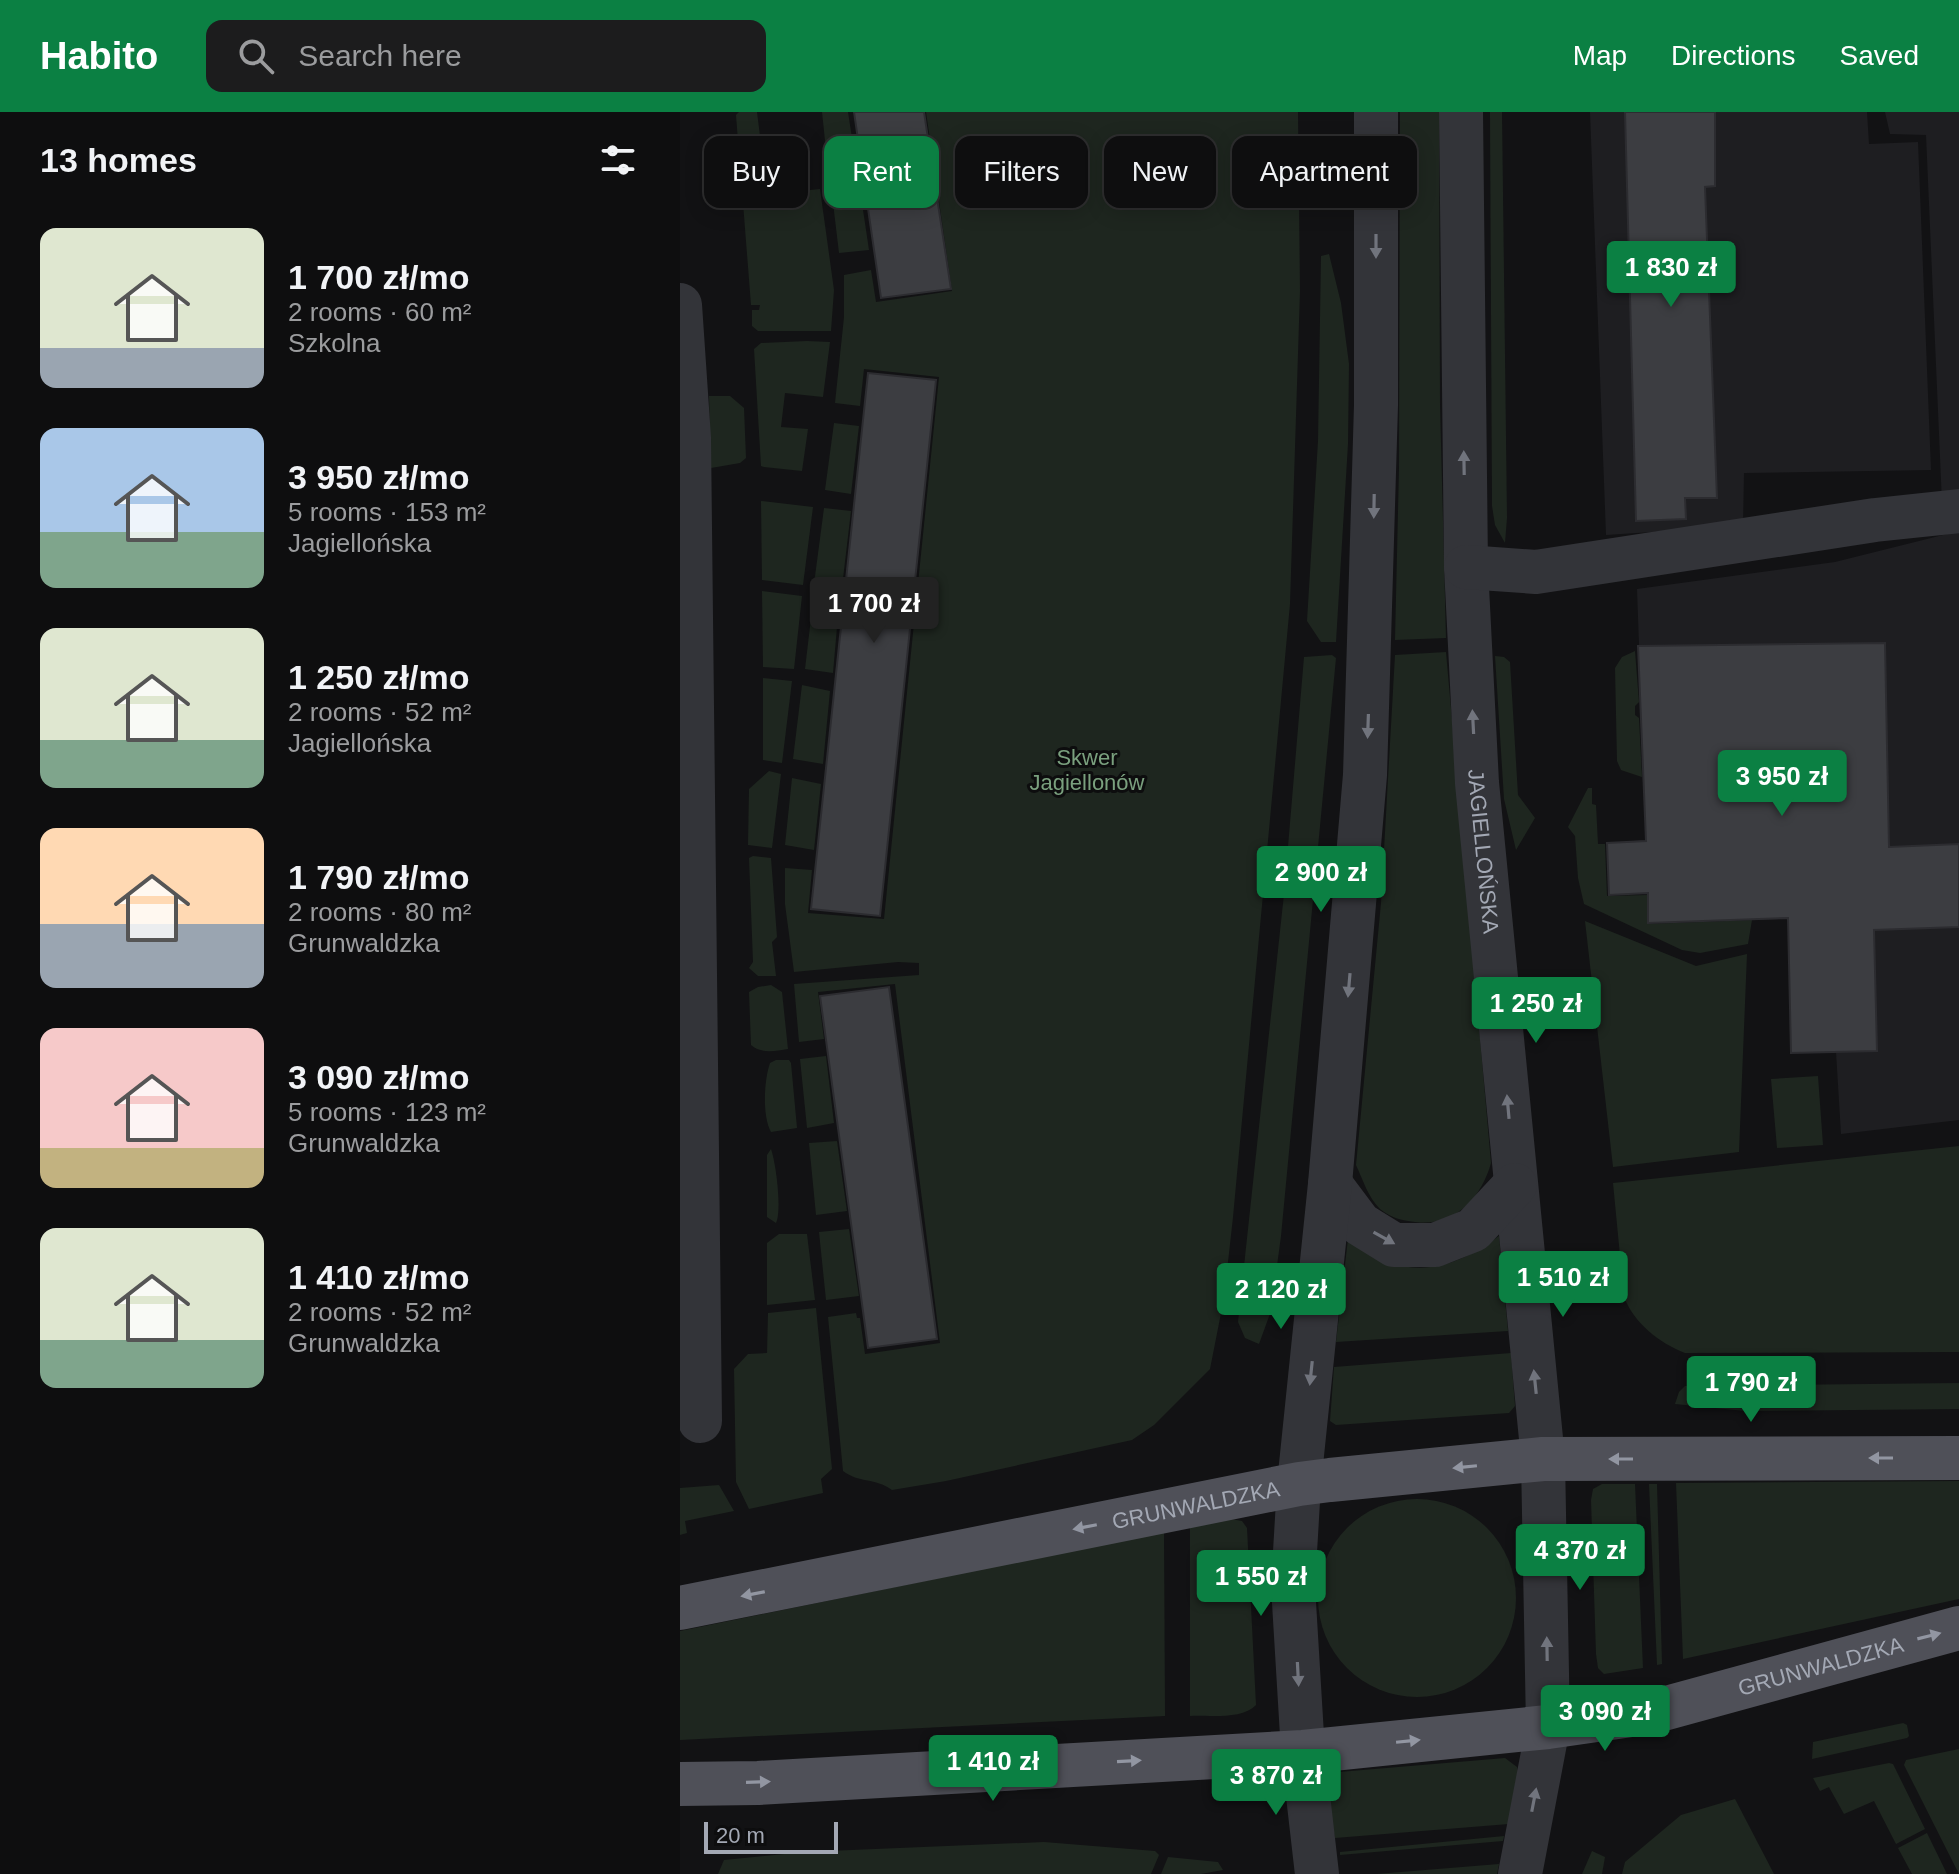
<!DOCTYPE html>
<html lang="en">
<head>
<meta charset="utf-8">
<style>
  :root { --surface:#0e0e0f; --page:#1c1c1d; --text:#f1f3f6; --muted:#9b9c9e; --line:#2e2e2f; --accent:#0b8043 }
  body { margin:0; font-family:Arial,sans-serif; background:var(--page); color:var(--text); height:100vh; display:flex; flex-direction:column; font-size:30px; white-space:nowrap }
  * { box-sizing:border-box; margin:0 }
  p { font-size:26px; color:var(--muted) }
  .icon { flex:none; width:44px; height:44px; fill:none; stroke:currentColor; stroke-width:2; stroke-linecap:round; stroke-linejoin:round }
  .map { position:relative; flex:1; overflow:hidden }
  .side { display:flex; flex-direction:column; background:var(--surface); width:680px }
  .side>* { flex:none }
  .hud { position:absolute; left:24px; top:24px; width:760px; height:72px; display:flex; gap:16px }
  .scale { position:absolute; left:24px; bottom:20px; width:134px; box-sizing:border-box; padding-left:8px; border:4px solid #a3a8b4; border-top:0; font-size:22px; line-height:28px; white-space:nowrap; color:#a3a8b4; -webkit-text-stroke:6px #0d0d0e; paint-order:stroke }
  .price { position:absolute; translate:-50% -68px; padding:0 18px; border-radius:8px; background:var(--accent); color:#fff; font-size:26px; line-height:52px; filter:drop-shadow(0 2px 4px #0008) }
  .price::after { content:''; position:absolute; left:50%; top:48px; width:24px; height:18px; margin-left:-12px; background:inherit; clip-path:polygon(0 0,100% 0,50% 100%) }
  .price.current { background:#222; color:#fff }
  ul { padding:0; list-style:none }
  li { display:flex; align-items:center; gap:24px; height:200px; padding:0 40px }
  li span { display:grid; place-items:center; flex:none; width:224px; height:160px; border-radius:16px; color:#555 }
  li>.icon { margin-inline-start:auto }
  span .icon { width:96px; height:96px; fill:#fffc; stroke-width:1 }
  li b { font-size:34px }
  h2 { display:flex; justify-content:space-between; align-items:center; height:96px; padding:0 40px; font-size:34px }
  .chip { padding:0 28px; border-radius:16px; background:var(--surface); box-shadow:0 4px 20px #0003,0 0 0 2px var(--line); font-size:28px; line-height:72px }
  .chip.current { background:var(--accent); color:#fff }
  header { display:flex; align-items:center; gap:48px; box-sizing:border-box; height:112px; padding:0 40px; background:var(--accent); color:#fff }
  header strong { font-size:38px }
  nav { display:flex; gap:44px; margin-inline-start:auto; font-size:28px }
  .search { width:560px; height:72px; background:var(--page); display:flex; align-items:center; gap:20px; box-sizing:border-box; padding:0 28px; border-radius:16px; color:var(--muted); font-size:30px }
  main { display:flex; flex:1; min-height:0 }
  .map>svg:first-child { display:block }
  .built { fill:#1e1e21 }
  .green { fill:#1e261f }
  .building { fill:#3c3d41; stroke:#2c2c30; stroke-width:2 }
  .lines { fill:none; stroke-linecap:round; stroke-linejoin:round }
  .minor { stroke:#333439; stroke-width:44 }
  .major { stroke:#4f5058; stroke-width:44 }
  .oneway { fill:#71747d }
  .oneway2 { fill:#9296a2 }
  .labels { text-anchor:middle; dominant-baseline:central; stroke-width:6; stroke-linejoin:round; paint-order:stroke }
  .park-label { font-size:22px; fill:#7aa07e; stroke:#0d0d0e }
  .street-label { font-size:22px; fill:#a3a8b4; stroke:#0d0d0e }
</style>
</head>
<body>
<header>
<strong>Habito</strong>
<div class="search"><svg class="icon" aria-label="search" viewBox="0 0 24 24"><circle cx="10" cy="10" r="6"/><path d="M15 15l6 6"/></svg>Search here</div>
<nav><a>Map</a><a>Directions</a><a>Saved</a></nav>
</header>
<main>
<section class="side">
<h2>13 homes<svg class="icon" aria-label="filters" viewBox="0 0 24 24"><path d="M4 7h16M4 17h16"/><circle cx="9" cy="7" r="2"/><circle cx="15" cy="17" r="2"/></svg></h2>
<ul>
<li><span style="background:linear-gradient(#dfe7d0 75%,#9aa5b1 0)"><svg class="icon" aria-label="home" viewBox="0 0 24 24"><path d="M3 11l9-7 9 7M6 9v11h12V9"/></svg></span><div><b>1 700 zł/mo</b><p>2 rooms · 60 m²</p><p>Szkolna</p></div></li>
<li><span style="background:linear-gradient(#a9c7e8 65%,#7fa58c 0)"><svg class="icon" aria-label="home" viewBox="0 0 24 24"><path d="M3 11l9-7 9 7M6 9v11h12V9"/></svg></span><div><b>3 950 zł/mo</b><p>5 rooms · 153 m²</p><p>Jagiellońska</p></div></li>
<li><span style="background:linear-gradient(#dfe7d0 70%,#7fa58c 0)"><svg class="icon" aria-label="home" viewBox="0 0 24 24"><path d="M3 11l9-7 9 7M6 9v11h12V9"/></svg></span><div><b>1 250 zł/mo</b><p>2 rooms · 52 m²</p><p>Jagiellońska</p></div></li>
<li><span style="background:linear-gradient(#ffd9b3 60%,#9aa5b1 0)"><svg class="icon" aria-label="home" viewBox="0 0 24 24"><path d="M3 11l9-7 9 7M6 9v11h12V9"/></svg></span><div><b>1 790 zł/mo</b><p>2 rooms · 80 m²</p><p>Grunwaldzka</p></div></li>
<li><span style="background:linear-gradient(#f6c9c9 75%,#c2b280 0)"><svg class="icon" aria-label="home" viewBox="0 0 24 24"><path d="M3 11l9-7 9 7M6 9v11h12V9"/></svg></span><div><b>3 090 zł/mo</b><p>5 rooms · 123 m²</p><p>Grunwaldzka</p></div></li>
<li><span style="background:linear-gradient(#dfe7d0 70%,#7fa58c 0)"><svg class="icon" aria-label="home" viewBox="0 0 24 24"><path d="M3 11l9-7 9 7M6 9v11h12V9"/></svg></span><div><b>1 410 zł/mo</b><p>2 rooms · 52 m²</p><p>Grunwaldzka</p></div></li>
</ul>
</section>
<div class="map">
<svg width="1279" height="1762" viewBox="0 0 1279 1762">
  <rect width="100%" height="100%" fill="#121214"/>
  <g class="built">
    <polygon points="910,0 1187,0 1189,32 1238,30 1251,358 1064,361 1063,414 926,423"/>
    <polygon points="1205,0 1279,0 1279,410 1263,414 1246,23 1210,22"/>
    <polygon points="1279,419 1279,1008 1161,1022 1156,940 1111,941 1108,807 968,811 968,781 929,783 927,731 966,728 957,477 1155,450"/>
  </g>
  <g class="green">
    <polygon points="59,0 77,0 86,72 68,75 61,68 56,3"/>
    <polygon points="142,0 168,0 176,52 173,54 148,57"/>
    <path d="M 246,0 L 618,0 L 620,179 L 610,492 L 553,1105 L 544,1186 L 530,1257 L 474,1313 L 452,1328 L 266,1369 L 212,1378 C 194,1365 181,1372 163,1359 L 148,1205 L 176,1201 L 177,1206 L 180,1206 L 185,1242 L 260,1231 L 215,872 L 138,880 L 144,927 L 119,930 L 114,872 L 239,863 L 239,851 L 218,850 L 114,860 L 105,792 L 105,756 L 132,758 L 128,801 L 204,807 L 259,265 L 184,257 L 180,294 L 155,291 L 164,205 L 164,163 L 191,158 L 196,190 L 272,179 Z"/>
    <polygon points="720,0 759,0 760,292 766,526 715,528 719,356"/>
    <polygon points="810,0 822,0 827,406 825,431 815,413 812,394"/>
    <polygon points="179,71 189,138 159,141 151,74"/>
    <polygon points="140,77 154,178 151,219 78,219 72,214 72,198 79,198 80,193 71,193 63,91 70,85 87,82 88,90 102,88 102,81"/>
    <polygon points="649,142 661,191 669,252 668,332 656,530 641,530 627,509 638,329 641,144"/>
    <polygon points="127,229 150,230 143,285 105,281 101,315 128,317 122,359 84,355 81,354 74,237 81,231"/>
    <polygon points="29,284 50,284 64,296 66,346 60,351 31,356"/>
    <polygon points="154,311 179,314 171,382 145,378"/>
    <polygon points="81,389 133,395 123,473 82,468"/>
    <polygon points="144,396 171,399 162,475 134,472"/>
    <polygon points="82,479 122,484 114,557 83,555"/>
    <polygon points="133,489 159,492 153,561 125,557"/>
    <polygon points="955,539 959,590 955,594 955,603 959,606 962,665 941,658 937,649 935,556 942,545"/>
    <path d="M 766,540 L 811,1051 C 801,1087 774,1115 735,1110 C 721,1108 711,1106 700,1097 C 688,1085 683,1068 676,1053 L 701,791 L 715,543 Z"/>
    <polygon points="652,543 656,546 601,1124 591,1199 579,1232 565,1226 558,1210 604,782 624,545"/>
    <polygon points="815,544 824,545 830,550 838,683 855,706 836,738 824,687"/>
    <polygon points="83,566 112,569 102,651 83,648"/>
    <polygon points="122,573 150,579 143,652 113,647"/>
    <polygon points="89,659 101,662 92,736 68,733 69,677"/>
    <polygon points="112,666 141,672 134,738 105,733"/>
    <polygon points="908,676 912,676 912,692 916,693 918,732 925,732 927,784 967,783 967,812 1072,808 1068,832 1020,841 1002,838 904,792 898,766 895,724 888,715"/>
    <polygon points="73,744 91,746 97,825 92,830 96,864 78,864 69,856 73,850 69,746"/>
    <polygon points="905,809 1016,854 1067,842 1059,1040 933,1055"/>
    <path d="M 91,873 L 102,880 L 108,937 C 95,939 81,942 71,933 L 69,880 L 78,875 Z"/>
    <polygon points="146,944 154,1011 127,1016 120,947"/>
    <path d="M 96,948 L 109,948 L 111,951 L 117,1016 L 91,1020 C 82,1004 84,968 90,951 Z"/>
    <polygon points="1138,964 1143,1033 1097,1036 1091,967"/>
    <polygon points="157,1029 167,1099 136,1103 129,1031"/>
    <path d="M 1279,1034 L 1279,1240 L 1005,1241 C 979,1231 954,1211 944,1185 L 933,1071 Z"/>
    <path d="M 91,1037 C 96,1051 102,1099 96,1111 L 87,1105 L 87,1043 Z"/>
    <polygon points="169,1117 179,1184 146,1188 139,1120"/>
    <polygon points="99,1122 127,1122 135,1188 87,1193 87,1131"/>
    <path d="M 819,1124 L 828,1219 L 656,1230 L 668,1127 C 683,1135 698,1145 713,1151 C 750,1165 790,1146 819,1124 Z"/>
    <polygon points="136,1196 152,1357 141,1367 143,1381 69,1397 56,1370 54,1257 68,1242 87,1241 88,1201"/>
    <polygon points="831,1241 835,1294 829,1301 656,1313 650,1309 654,1255"/>
    <polygon points="1279,1271 1279,1297 1065,1299 995,1292 999,1280 1005,1274"/>
    <polygon points="1279,1369 1279,1487 1003,1547 996,1371"/>
    <polygon points="922,1372 955,1372 963,1556 924,1562 918,1556 916,1542 911,1388 913,1377"/>
    <polygon points="969,1372 977,1372 982,1552 977,1553"/>
    <polygon points="39,1373 54,1399 5,1409 7,1421 0,1423 0,1376"/>
    <circle cx="737" cy="1486" r="99"/>
    <path d="M 551,1407 L 562,1409 L 567,1416 L 576,1593 C 562,1608 529,1603 510,1604 L 510,1414 Z"/>
    <polygon points="484,1420 485,1604 0,1628 0,1519"/>
    <polygon points="1223,1611 1227,1613 1229,1624 1227,1626 1132,1647 1133,1630"/>
    <polygon points="1279,1637 1279,1762 1224,1653 1226,1648"/>
    <path d="M 825,1646 L 837,1655 L 839,1664 L 829,1712 L 655,1726 C 652,1706 636,1672 659,1660 Z"/>
    <polygon points="1209,1651 1213,1652 1245,1717 1216,1732 1194,1689 1164,1702 1149,1675 1140,1679 1133,1666"/>
    <polygon points="1055,1687 1094,1762 942,1762 945,1750 1001,1703"/>
    <polygon points="1247,1721 1267,1762 1232,1762 1218,1736"/>
    <polygon points="824,1724 823,1729 660,1743 660,1740"/>
    <polygon points="364,1730 475,1739 479,1743 471,1762 38,1762 44,1748 124,1740"/>
    <polygon points="912,1739 925,1745 922,1762 902,1762"/>
    <polygon points="488,1745 538,1750 543,1758 521,1762 481,1762"/>
    <polygon points="819,1752 817,1762 696,1762"/>
  </g>
  <g class="building">
    <polygon points="174,0 244,0 271,177 201,186"/>
    <polygon points="945,0 1035,0 1035,74 1025,75 1037,386 1005,386 1006,407 956,409"/>
    <polygon points="188,261 256,268 200,804 131,797"/>
    <polygon points="1205,531 1209,735 1279,732 1279,815 1194,818 1197,939 1111,941 1108,806 968,811 968,781 929,783 927,731 966,729 958,534"/>
    <polygon points="209,875 257,1227 188,1236 140,884"/>
  </g>
  <g class="lines">
    <g class="minor">
      <path id="s1" d="M 781,0 L 786,455 L 797,671 L 863,1347 L 868,1615 L 840,1762"/>
      <polyline points="0,193 9,326 20,1309"/>
      <polyline points="786,455 856,460 1195,408 1279,399"/>
      <polyline points="650,1072 680,1112 714,1133 755,1133 793,1118 835,1073"/>
      <polyline points="637,1762 623,1640 613,1474 619,1372 650,1072 685,663 696,293 696,0"/>
    </g>
    <g class="major">
      <path id="s2" d="M 0,1496 L 619,1372 L 650,1368 L 863,1347 L 1279,1346"/>
      <path id="s3" d="M 0,1672 L 78,1671 L 623,1640 L 868,1615 L 972,1600 L 1279,1516"/>
    </g>
  </g>
  <defs><path id="oneway-solid" d="M-6-.8H1V-3.2L6.5 0L1 3.2V.8H-6Z" transform="scale(2)"/></defs>
  <g class="oneway">
    <use href="#oneway-solid" transform="translate(696 134) rotate(90)"/>
    <use href="#oneway-solid" transform="translate(784 351) rotate(-91)"/>
    <use href="#oneway-solid" transform="translate(694 394) rotate(91)"/>
    <use href="#oneway-solid" transform="translate(793 610) rotate(-93)"/>
    <use href="#oneway-solid" transform="translate(688 614) rotate(92)"/>
    <use href="#oneway-solid" transform="translate(669 873) rotate(95)"/>
    <use href="#oneway-solid" transform="translate(828 995) rotate(-95)"/>
    <use href="#oneway-solid" transform="translate(704 1126) rotate(29)"/>
    <use href="#oneway-solid" transform="translate(631 1261) rotate(96)"/>
    <use href="#oneway-solid" transform="translate(855 1270) rotate(-96)"/>
    <use href="#oneway-solid" transform="translate(867 1537) rotate(-91)"/>
    <use href="#oneway-solid" transform="translate(618 1562) rotate(87)"/>
    <use href="#oneway-solid" transform="translate(854 1688) rotate(-79)"/>
  </g>
  <g class="oneway2">
    <use href="#oneway-solid" transform="translate(1201 1346) rotate(180)"/>
    <use href="#oneway-solid" transform="translate(941 1347) rotate(-180)"/>
    <use href="#oneway-solid" transform="translate(785 1355) rotate(174)"/>
    <use href="#oneway-solid" transform="translate(405 1415) rotate(169)"/>
    <use href="#oneway-solid" transform="translate(73 1482) rotate(169)"/>
    <use href="#oneway-solid" transform="translate(1249 1524) rotate(-14)"/>
    <use href="#oneway-solid" transform="translate(728 1629) rotate(-6)"/>
    <use href="#oneway-solid" transform="translate(449 1649) rotate(-3)"/>
    <use href="#oneway-solid" transform="translate(78 1670) rotate(-2)"/>
  </g>
  <g class="labels">
    <g class="park-label">
      <text x="407" y="645">Skwer<tspan x="407" dy="25">Jagiellonów</tspan></text>
    </g>
    <g class="street-label">
      <text stroke="none"><textPath href="#s1" startOffset="740">JAGIELLOŃSKA</textPath></text>
      <text stroke="none"><textPath href="#s2" startOffset="526">GRUNWALDZKA</textPath></text>
      <text stroke="none"><textPath href="#s3" startOffset="1150">GRUNWALDZKA</textPath></text>
    </g>
  </g>
</svg>
<div class="scale">20 m</div>
<b class="price" style="left:991px;top:197px">1 830 zł</b>
<b class="price current" style="left:194px;top:533px">1 700 zł</b>
<b class="price" style="left:1102px;top:706px">3 950 zł</b>
<b class="price" style="left:641px;top:802px">2 900 zł</b>
<b class="price" style="left:856px;top:933px">1 250 zł</b>
<b class="price" style="left:883px;top:1207px">1 510 zł</b>
<b class="price" style="left:601px;top:1219px">2 120 zł</b>
<b class="price" style="left:1071px;top:1312px">1 790 zł</b>
<b class="price" style="left:900px;top:1480px">4 370 zł</b>
<b class="price" style="left:581px;top:1506px">1 550 zł</b>
<b class="price" style="left:925px;top:1641px">3 090 zł</b>
<b class="price" style="left:313px;top:1691px">1 410 zł</b>
<b class="price" style="left:596px;top:1705px">3 870 zł</b>
<div class="hud">
<a class="chip">Buy</a>
<a class="chip current">Rent</a>
<a class="chip">Filters</a>
<a class="chip">New</a>
<a class="chip">Apartment</a>
</div>
</div>
</main>
</body>
</html>
